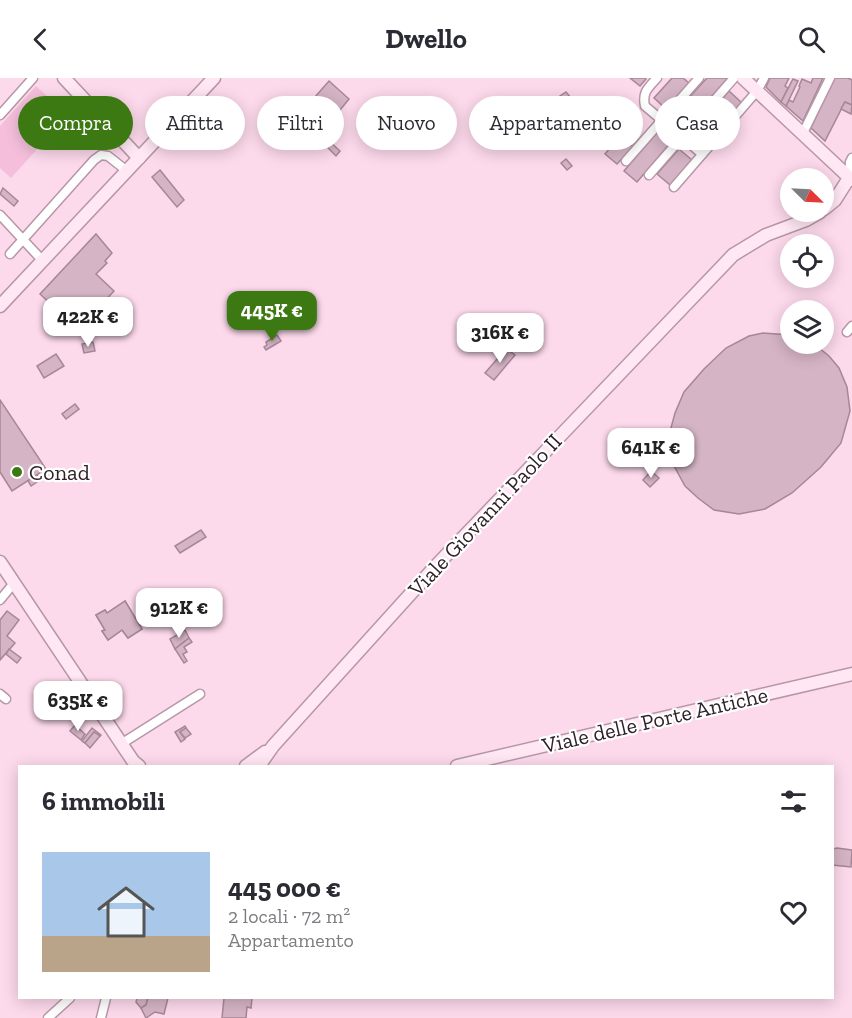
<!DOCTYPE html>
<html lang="it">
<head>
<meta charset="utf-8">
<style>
  :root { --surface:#fff; --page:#f7f7f7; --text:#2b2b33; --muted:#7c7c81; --accent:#3d7912 }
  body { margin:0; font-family:"Zilla Slab",serif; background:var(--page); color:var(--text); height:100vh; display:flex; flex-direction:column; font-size:22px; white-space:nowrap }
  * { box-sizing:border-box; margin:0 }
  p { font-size:20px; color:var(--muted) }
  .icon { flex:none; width:33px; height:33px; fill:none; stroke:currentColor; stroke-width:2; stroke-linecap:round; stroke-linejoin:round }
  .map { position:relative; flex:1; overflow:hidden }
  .side { position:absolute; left:18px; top:687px; width:816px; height:234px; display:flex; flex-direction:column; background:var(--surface); border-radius:0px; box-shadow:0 3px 15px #0003 }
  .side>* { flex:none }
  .banner { position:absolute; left:18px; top:18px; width:816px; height:54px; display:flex; gap:12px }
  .needle { width:39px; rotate:114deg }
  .tools { position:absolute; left:780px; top:90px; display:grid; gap:12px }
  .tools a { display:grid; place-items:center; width:54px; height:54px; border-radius:50%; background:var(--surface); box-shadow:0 3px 15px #0003; font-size:30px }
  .price { position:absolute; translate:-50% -51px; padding:0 14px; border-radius:12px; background:#fff; color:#222; font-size:20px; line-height:39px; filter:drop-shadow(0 2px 3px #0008) }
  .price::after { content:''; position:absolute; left:50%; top:36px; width:18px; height:14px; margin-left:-9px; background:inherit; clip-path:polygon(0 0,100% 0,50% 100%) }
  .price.on { background:var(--accent); color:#fff }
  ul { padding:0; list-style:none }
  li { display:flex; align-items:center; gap:18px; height:150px; padding:0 24px }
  li span { display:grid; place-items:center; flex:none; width:168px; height:120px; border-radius:0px; color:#555 }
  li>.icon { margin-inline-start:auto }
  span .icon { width:72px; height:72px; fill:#fffc; stroke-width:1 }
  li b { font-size:26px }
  h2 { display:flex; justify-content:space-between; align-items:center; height:72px; padding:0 24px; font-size:26px }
  .pill { padding:0 21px; border-radius:27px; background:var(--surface); box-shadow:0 3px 15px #0003; font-size:21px; line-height:54px }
  .pill.on { background:var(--accent); color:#fff }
  header { display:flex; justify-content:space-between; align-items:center; height:78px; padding:0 24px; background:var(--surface); font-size:27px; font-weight:700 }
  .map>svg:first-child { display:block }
  .green { fill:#f5bfdb }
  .building { fill:#d5b4c5; stroke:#a68797; stroke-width:1.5 }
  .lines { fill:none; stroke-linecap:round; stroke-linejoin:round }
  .street-casing { stroke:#b797a7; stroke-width:11 }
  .secondary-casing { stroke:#b797a7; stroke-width:15 }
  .street { stroke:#fff; stroke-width:8 }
  .secondary { stroke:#ffe7f4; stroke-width:12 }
  .poi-dot { fill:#3d7912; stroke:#fff; stroke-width:2 }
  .labels { text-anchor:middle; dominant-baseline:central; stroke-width:4.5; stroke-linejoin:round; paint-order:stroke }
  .poi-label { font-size:22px; fill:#2e2228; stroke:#fff; text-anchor:start }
  .street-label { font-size:22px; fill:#2e2228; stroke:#fff }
</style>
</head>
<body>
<header><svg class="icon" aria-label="back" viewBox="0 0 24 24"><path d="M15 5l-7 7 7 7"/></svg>Dwello<svg class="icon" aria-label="search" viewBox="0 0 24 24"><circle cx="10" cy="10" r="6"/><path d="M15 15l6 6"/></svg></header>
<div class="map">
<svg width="852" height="940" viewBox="0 0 852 940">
  <rect width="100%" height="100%" fill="#fcd9eb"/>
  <polygon class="green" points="36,8 68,37 11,100 0,90 0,48"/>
  <g class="building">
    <polygon points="630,0 645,0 646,1 640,8"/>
    <polygon points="672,0 683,0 689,5 666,31 654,20"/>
    <polygon points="707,0 728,0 685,49 673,37"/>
    <polygon points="770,0 789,0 785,8 788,10 781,24 766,9"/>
    <polygon points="813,0 823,0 803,43 786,28 789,22 793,24 800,9 799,8 802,1 811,5"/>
    <polygon points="834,0 848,0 852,2 852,27 845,24 825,63 811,50"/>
    <polygon points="793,1 798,3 786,28 781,24"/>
    <polygon points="329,3 349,21 336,37 315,19"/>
    <polygon points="729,13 742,25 706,66 693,55"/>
    <polygon points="566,14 571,20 566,25 560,18"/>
    <polygon points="845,24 852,27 851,36 841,31"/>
    <polygon points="631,46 634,48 630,54 639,62 633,69 620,58"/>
    <polygon points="659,52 672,63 637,104 624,93"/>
    <polygon points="620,58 633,69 617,86 605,76"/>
    <polygon points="329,63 340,73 336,78 326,68"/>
    <polygon points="679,71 692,82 670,107 657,96"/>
    <polygon points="566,81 572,88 567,92 561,85"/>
    <polygon points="160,92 184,122 177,129 152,99"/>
    <polygon points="3,110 18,123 14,128 0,116"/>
    <polygon points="96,156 112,175 105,183 107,185 96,196 114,213 78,252 40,216"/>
    <polygon points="763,255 790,257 790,266 814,266 829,278 839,290 847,309 850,333 841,365 821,389 792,415 765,431 739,436 714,432 698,420 685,408 673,386 668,361 675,335 684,314 704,291 726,270 749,258"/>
    <polygon points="277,257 281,263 266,272 264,269 267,267 266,264"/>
    <polygon points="93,264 95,273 84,275 82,266"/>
    <polygon points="506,271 509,273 511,271 513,273 511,274 515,277 494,302 485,295"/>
    <polygon points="56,276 64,288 44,300 37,288"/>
    <polygon points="0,322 46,391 12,413 0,394"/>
    <polygon points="75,326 79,331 66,341 62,336"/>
    <polygon points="651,393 659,400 650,409 643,402"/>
    <polygon points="37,397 40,402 31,408 28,403"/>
    <polygon points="201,452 206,459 180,475 175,468"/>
    <polygon points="125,523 142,551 128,560 122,552 108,562 102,553 105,552 96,537 105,532 107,535"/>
    <polygon points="125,523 142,551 128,560 122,552 108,562 102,553 105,552 96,537 105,532 107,535"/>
    <polygon points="7,533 19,542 7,558 15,565 0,582 0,542"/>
    <polygon points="185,552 189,560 175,571 170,561"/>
    <polygon points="189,560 192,564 184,569 187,574 183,576 187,583 184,585 175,571"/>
    <polygon points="9,571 21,580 17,585 6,576"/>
    <polygon points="75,647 85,656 81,662 70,653"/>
    <polygon points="185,648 186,650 180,654 185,661 181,664 175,654"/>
    <polygon points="92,650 101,657 100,658 94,654 85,665 82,663"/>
    <polygon points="186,650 191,656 185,660 180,654"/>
    <polygon points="94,654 100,658 90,670 85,665"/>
    <polygon points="837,770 852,772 851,789 832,787 832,771"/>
    <polygon points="137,920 148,920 146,927 141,930 136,924"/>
    <polygon points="148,920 168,920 164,936 155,934 146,940 141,930 146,927"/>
    <polygon points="224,920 252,920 251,930 247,929 246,940 222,940"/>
  </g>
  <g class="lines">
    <g class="street-casing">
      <g id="street">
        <path d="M 657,0 C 648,10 642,14 645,28 L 702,76"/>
        <polyline points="0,37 33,0"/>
        <polyline points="803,55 830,0"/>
        <polyline points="626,83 699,0"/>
        <polyline points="649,97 734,0"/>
        <polyline points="849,100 850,84 852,80"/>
        <polyline points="674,109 757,13 764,0"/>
        <polyline points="0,137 42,182"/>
        <polyline points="10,176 94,82 101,77 108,78 127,93"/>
        <polyline points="847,254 852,248"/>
        <polyline points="0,522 14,505"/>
        <polyline points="0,616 6,621"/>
        <polyline points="121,666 200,616"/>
        <polyline points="48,940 70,920"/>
        <polyline points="101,940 106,920"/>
      </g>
    </g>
    <g class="secondary-casing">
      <g id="secondary">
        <polyline points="64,0 139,80"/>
        <polyline points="743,0 852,102"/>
        <polyline points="824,131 835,122 849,100"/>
        <polyline points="0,228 214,0"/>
        <polyline points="0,484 133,683 139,688"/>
        <polyline points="246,688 265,674"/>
        <polyline points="259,688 273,668 433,491 733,177 766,157 806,142 820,134"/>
        <polyline points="457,688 852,596"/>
      </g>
    </g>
    <use href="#street" class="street"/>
    <use href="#secondary" class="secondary"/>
  </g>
  <circle class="poi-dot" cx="17" cy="394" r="6"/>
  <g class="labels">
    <g class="poi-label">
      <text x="29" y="394">Conad</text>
    </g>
    <g class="street-label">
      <text transform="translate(485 437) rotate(-47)">Viale Giovanni Paolo II</text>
      <text transform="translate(655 642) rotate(-13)">Viale delle Porte Antiche</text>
    </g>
  </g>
</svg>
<div class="tools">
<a><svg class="needle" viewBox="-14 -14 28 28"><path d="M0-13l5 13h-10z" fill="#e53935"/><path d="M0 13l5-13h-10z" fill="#7c7c81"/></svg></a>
<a><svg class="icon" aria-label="locate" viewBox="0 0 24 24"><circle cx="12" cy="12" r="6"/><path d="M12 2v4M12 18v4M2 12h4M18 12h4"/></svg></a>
<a><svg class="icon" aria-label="layers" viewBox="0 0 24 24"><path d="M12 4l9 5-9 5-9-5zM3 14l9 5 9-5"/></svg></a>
</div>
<b class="price on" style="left:272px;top:264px">445K €</b>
<b class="price" style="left:88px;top:270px">422K €</b>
<b class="price" style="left:500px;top:286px">316K €</b>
<b class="price" style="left:651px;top:401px">641K €</b>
<b class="price" style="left:179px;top:561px">912K €</b>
<b class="price" style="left:78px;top:654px">635K €</b>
<div class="banner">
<a class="pill on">Compra</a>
<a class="pill">Affitta</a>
<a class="pill">Filtri</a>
<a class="pill">Nuovo</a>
<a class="pill">Appartamento</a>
<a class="pill">Casa</a>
</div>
<section class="side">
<h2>6 immobili<svg class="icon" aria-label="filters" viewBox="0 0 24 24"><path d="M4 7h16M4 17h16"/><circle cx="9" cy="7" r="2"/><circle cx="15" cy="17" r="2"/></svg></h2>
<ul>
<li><span style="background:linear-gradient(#a9c7e8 70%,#b9a48a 0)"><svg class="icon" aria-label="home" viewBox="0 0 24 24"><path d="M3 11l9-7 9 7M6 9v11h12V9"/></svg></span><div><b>445 000 €</b><p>2 locali · 72 m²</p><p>Appartamento</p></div><svg class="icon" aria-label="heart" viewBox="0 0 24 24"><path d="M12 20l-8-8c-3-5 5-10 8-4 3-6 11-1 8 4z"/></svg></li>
</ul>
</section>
</div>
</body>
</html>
